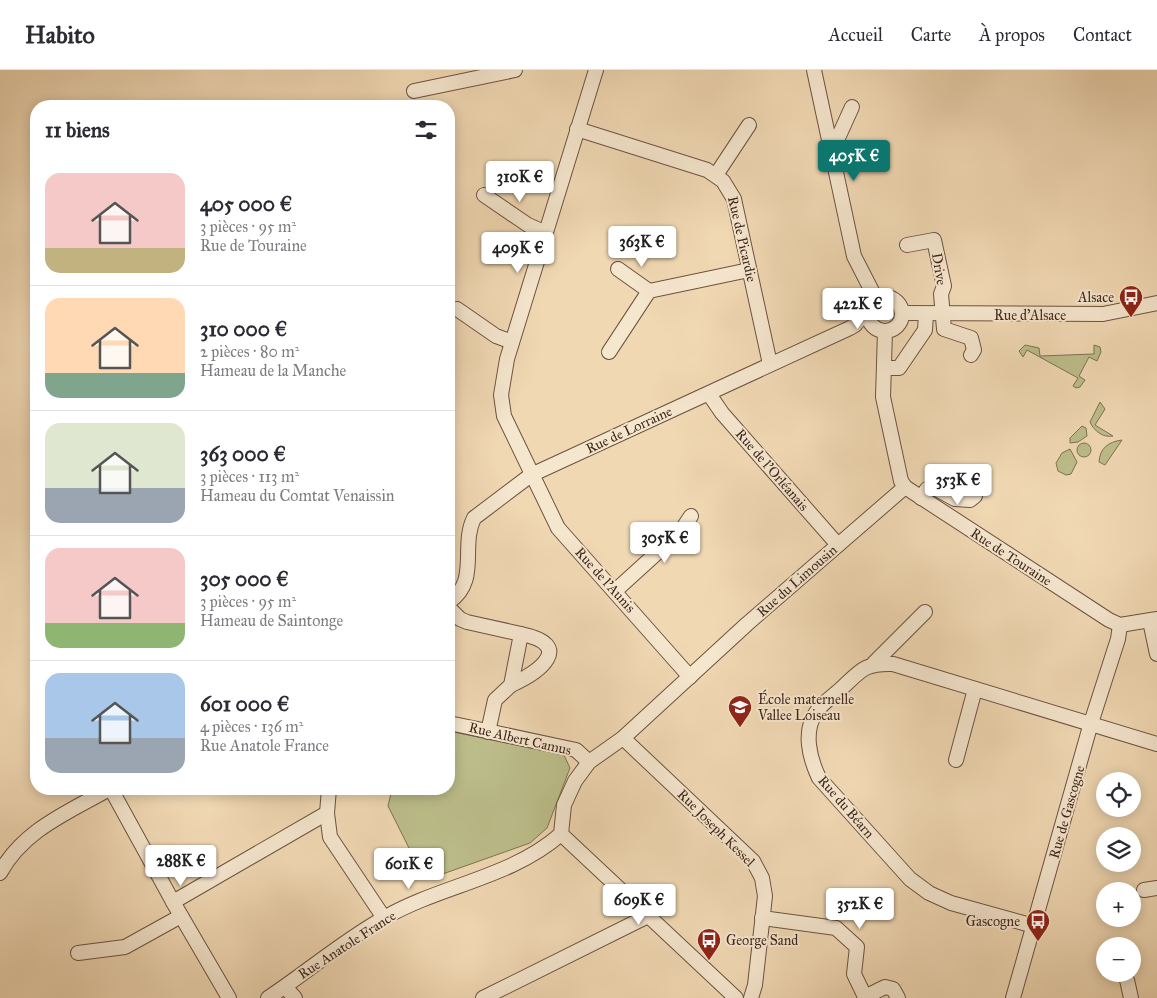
<!DOCTYPE html>
<html lang="fr">
<head>
<meta charset="utf-8">
<style>
  :root { --surface:#fff; --page:#f7f7f7; --text:#2b2b33; --muted:#7c7c81; --line:#e1e1e2; --accent:#0f766e }
  body { margin:0; font-family:"IM FELL Great Primer",serif; background:var(--page); color:var(--text); height:100vh; display:flex; flex-direction:column; font-size:19px; white-space:nowrap }
  * { box-sizing:border-box; margin:0 }
  p { font-size:16px; color:var(--muted) }
  .icon { flex:none; width:28px; height:28px; fill:none; stroke:currentColor; stroke-width:2; stroke-linecap:round; stroke-linejoin:round }
  .map { position:relative; flex:1; overflow:hidden }
  .side { position:absolute; left:30px; top:30px; width:425px; height:695px; display:flex; flex-direction:column; background:var(--surface); border-radius:20px; box-shadow:0 2px 12px #0003 }
  .side>* { flex:none }
  .controls { position:absolute; left:1096px; top:702px; display:grid; gap:10px }
  .controls a { display:grid; place-items:center; width:45px; height:45px; border-radius:50%; background:var(--surface); box-shadow:0 2px 12px #0003; font-size:25px }
  .price { position:absolute; translate:-50% -42px; padding:0 11px; border-radius:5px; background:#fff; color:#222; font-size:16px; line-height:32px; filter:drop-shadow(0 1px 2px #0008) }
  .price::after { content:''; position:absolute; left:50%; top:30px; width:15px; height:11px; margin-left:-8px; background:inherit; clip-path:polygon(0 0,100% 0,50% 100%) }
  .price.on { background:var(--accent); color:#fff }
  ul { padding:0; list-style:none }
  li { display:flex; align-items:center; gap:15px; height:125px; padding:0 15px }
  li+li { border-top:1px solid var(--line) }
  li span { display:grid; place-items:center; flex:none; width:140px; height:100px; border-radius:15px; color:#555 }
  li>.icon { margin-inline-start:auto }
  span .icon { width:60px; height:60px; fill:#fffc; stroke-width:1 }
  li b { font-size:21px }
  h2 { display:flex; justify-content:space-between; align-items:center; height:60px; padding:0 15px; font-size:21px }
  header { display:flex; align-items:center; gap:30px; box-sizing:border-box; height:70px; padding:0 25px; background:var(--surface); border-bottom:1px solid var(--line) }
  header strong { font-size:24px }
  nav { display:flex; gap:28px; margin-inline-start:auto; font-size:18px }
  .map>svg:first-child { display:block }
  .green { fill:#bcbe8b; stroke:#7e7254 }
  .lines { fill:none; stroke-linecap:round; stroke-linejoin:round }
  .minor-casing { stroke:#6c5342; stroke-width:16 }
  .minor { stroke:#f5e6ce; stroke-width:14 }
  .labels { text-anchor:middle; dominant-baseline:central; stroke-width:4; stroke-linejoin:round; paint-order:stroke }
  .street-label { font-size:14px; fill:#40271c; stroke:#f5e6ce }
  .poi-label { font-size:14px; fill:#40271c; stroke:#f5e6ce; text-anchor:end }
</style>
</head>
<body>
<header>
<strong>Habito</strong>
<nav><a>Accueil</a><a>Carte</a><a>À propos</a><a>Contact</a></nav>
</header>
<div class="map">
<svg width="1157" height="928" viewBox="0 0 1157 928">
  <rect width="100%" height="100%" fill="#f0d8b3"/>
  <filter id="stains"><feTurbulence type="fractalNoise" baseFrequency=".004" numOctaves="4"/><feColorMatrix values="0 0 0 0 .2 0 0 0 0 .09 0 0 0 0 .02 0 0 0 .5 -.17"/></filter>
  <radialGradient id="worn" r=".72"><stop offset=".6" stop-color="#630" stop-opacity="0"/><stop offset="1" stop-color="#630" stop-opacity=".3"/></radialGradient>
  <g class="green">
    <polygon points="1025,275 1039,278 1040,286 1094,284 1094,275 1100,277 1101,282 1097,291 1089,287 1079,306 1085,310 1080,317 1076,318 1073,316 1078,308 1027,280 1023,287 1019,281"/>
    <path d="M 1100,332 L 1105,339 L 1095,355 L 1113,366 C 1103,368 1094,361 1090,352 Z"/>
    <polygon points="1082,356 1086,358 1087,366 1078,372 1070,373 1070,368"/>
    <path d="M 1122,370 L 1105,395 L 1099,392 C 1100,378 1108,372 1122,370 Z"/>
    <circle cx="1084" cy="380" r="7"/>
    <polygon points="1070,379 1077,392 1071,404 1066,405 1058,401 1056,393 1062,383"/>
    <polygon points="449,661 564,685 570,698 547,758 530,773 437,806 429,787 417,794 388,736 392,719 449,719"/>
  </g>
  <g class="lines">
    <g class="minor-casing">
      <g id="minor">
        <polyline points="596,0 507,289 501,325 504,346 558,458 690,607"/>
        <polyline points="814,0 854,186 876,229"/>
        <polyline points="414,21 515,0"/>
        <polyline points="577,59 707,100 723,111 734,129 770,294"/>
        <polyline points="832,81 852,37"/>
        <polyline points="716,105 749,55"/>
        <polyline points="484,125 528,155 546,163"/>
        <polyline points="907,175 934,170 944,216 941,224 944,259 971,268 974,280 971,285"/>
        <polyline points="618,199 649,221"/>
        <circle cx="885" cy="244" r="17"/>
        <polyline points="457,239 496,266 512,272"/>
        <polyline points="902,243 1103,244 1157,233"/>
        <polyline points="885,261 883,327 901,411 905,417 1109,550 1120,555 1157,549"/>
        <polyline points="609,282 649,221 749,200"/>
        <polyline points="884,298 899,298 925,260 926,244"/>
        <polyline points="709,324 722,343 838,475"/>
        <polyline points="921,428 927,419 933,417 955,429 970,430 975,426"/>
        <polyline points="615,521 681,461 691,446"/>
        <path d="M 449,532 C 480,511 460,476 474,448 L 531,405 L 850,258 L 855,255 L 868,239"/>
        <polyline points="449,538 460,549 467,552 521,564 511,615 495,630 488,662"/>
        <polyline points="1150,551 1157,584"/>
        <polyline points="874,593 925,542"/>
        <path d="M 511,615 C 540,602 575,575 521,564"/>
        <polyline points="449,653 576,680 589,692"/>
        <polyline points="623,668 753,791 762,808 765,826 755,915 751,928"/>
        <polyline points="956,690 975,619"/>
        <polyline points="111,719 173,832 229,928"/>
        <polyline points="329,719 327,743 330,767 384,848"/>
        <polyline points="561,764 736,928"/>
        <path d="M 0,803 C 23,760 69,742 109,719"/>
        <polyline points="1144,820 1157,818"/>
        <polyline points="173,832 327,743"/>
        <polyline points="762,848 836,858 857,877 854,904 865,927 885,917 893,919 898,928"/>
        <path d="M 1034,856 L 951,833 L 929,823 L 910,809 L 819,708 C 810,689 802,661 817,641 C 823,632 835,625 843,617 C 862,599 866,593 893,594 L 1157,674"/>
        <polyline points="78,883 125,877 181,846"/>
        <polyline points="1127,910 1131,928"/>
        <polyline points="285,917 295,928"/>
        <path d="M 268,928 C 307,902 343,871 384,848 C 441,815 511,808 561,764 L 564,735 L 575,711 L 589,692 L 623,668 L 747,554 L 905,417"/>
        <polyline points="483,928 648,846"/>
        <polyline points="1013,928 1091,653 1118,569 1120,555"/>
      </g>
    </g>
    <use href="#minor" class="minor"/>
  </g>
  <defs>
    <g id="bus-pin" transform="scale(1.25)"><path d="M0 17L-7.5 6A9.5 9.5 0 1 1 7.5 6Z" fill="#8f2418" stroke="#f5e6ce"/><path d="M-5-6H5V4H4V6H2V4H-2V6H-4V4H-5ZM-3.5-4V0h7V-4ZM-3.5 1.2v1.5H-2V1.2ZM2 1.2v1.5H3.5V1.2Z" fill="#fff"/></g>
    <g id="school-pin" transform="scale(1.25)"><path d="M0 17L-7.5 6A9.5 9.5 0 1 1 7.5 6Z" fill="#8f2418" stroke="#f5e6ce"/><path d="M0-5L7-2L0 1L-7-2ZM-4 1L0 2.5L4 1V4Q0 6-4 4Z" fill="#fff"/></g>
  </defs>
  <g fill-rule="evenodd">
    <use href="#bus-pin" x="1131" y="227"/>
    <use href="#school-pin" x="740" y="637"/>
    <use href="#bus-pin" x="1038" y="851"/>
    <use href="#bus-pin" x="709" y="870"/>
  </g>
  <g class="labels">
    <g class="street-label">
      <text transform="translate(742 169) rotate(77)">Rue de Picardie</text>
      <text transform="translate(939 199) rotate(81)">Drive</text>
      <text x="1030" y="245">Rue d'Alsace</text>
      <text transform="translate(629 360) rotate(-25)">Rue de Lorraine</text>
      <text transform="translate(772 400) rotate(49)">Rue de l'Orléanais</text>
      <text transform="translate(1011 487) rotate(33)">Rue de Touraine</text>
      <text transform="translate(605 510) rotate(48)">Rue de l'Aunis</text>
      <text transform="translate(797 511) rotate(-41)">Rue du Limousin</text>
      <text transform="translate(520 669) rotate(13)">Rue Albert Camus</text>
      <text transform="translate(846 737) rotate(49)">Rue du Béarn</text>
      <text transform="translate(1067 742) rotate(-74)">Rue de Gascogne</text>
      <text transform="translate(716 758) rotate(45)">Rue Joseph Kessel</text>
      <text transform="translate(347 875) rotate(-33)">Rue Anatole France</text>
    </g>
    <g class="poi-label">
      <text x="1114" y="227">Alsace</text>
      <text x="758" y="629" text-anchor="start">École maternelle<tspan x="758" dy="16">Vallee Loiseau</tspan></text>
      <text x="1020" y="851">Gascogne</text>
      <text x="726" y="870" text-anchor="start">George Sand</text>
    </g>
  </g>
  <rect width="100%" height="100%" filter="url(#stains)"/>
  <rect width="100%" height="100%" fill="url(#worn)"/>
</svg>
<div class="controls">
<a><svg class="icon" aria-label="locate" viewBox="0 0 24 24"><circle cx="12" cy="12" r="6"/><path d="M12 2v4M12 18v4M2 12h4M18 12h4"/></svg></a>
<a><svg class="icon" aria-label="layers" viewBox="0 0 24 24"><path d="M12 4l9 5-9 5-9-5zM3 14l9 5 9-5"/></svg></a>
<a>+</a>
<a>−</a>
</div>
<b class="price on" style="left:854px;top:112px">405K €</b>
<b class="price" style="left:520px;top:133px">310K €</b>
<b class="price" style="left:642px;top:198px">363K €</b>
<b class="price" style="left:518px;top:204px">409K €</b>
<b class="price" style="left:858px;top:260px">422K €</b>
<b class="price" style="left:958px;top:436px">353K €</b>
<b class="price" style="left:665px;top:494px">305K €</b>
<b class="price" style="left:181px;top:817px">288K €</b>
<b class="price" style="left:409px;top:820px">601K €</b>
<b class="price" style="left:639px;top:856px">609K €</b>
<b class="price" style="left:860px;top:860px">352K €</b>
<section class="side">
<h2>11 biens<svg class="icon" aria-label="filters" viewBox="0 0 24 24"><path d="M4 7h16M4 17h16"/><circle cx="9" cy="7" r="2"/><circle cx="15" cy="17" r="2"/></svg></h2>
<ul>
<li><span style="background:linear-gradient(#f6c9c9 75%,#c2b280 0)"><svg class="icon" aria-label="home" viewBox="0 0 24 24"><path d="M3 11l9-7 9 7M6 9v11h12V9"/></svg></span><div><b>405 000 €</b><p>3 pièces · 95 m²</p><p>Rue de Touraine</p></div></li>
<li><span style="background:linear-gradient(#ffd9b3 75%,#7fa58c 0)"><svg class="icon" aria-label="home" viewBox="0 0 24 24"><path d="M3 11l9-7 9 7M6 9v11h12V9"/></svg></span><div><b>310 000 €</b><p>2 pièces · 80 m²</p><p>Hameau de la Manche</p></div></li>
<li><span style="background:linear-gradient(#dfe7d0 65%,#9aa5b1 0)"><svg class="icon" aria-label="home" viewBox="0 0 24 24"><path d="M3 11l9-7 9 7M6 9v11h12V9"/></svg></span><div><b>363 000 €</b><p>3 pièces · 113 m²</p><p>Hameau du Comtat Venaissin</p></div></li>
<li><span style="background:linear-gradient(#f6c9c9 75%,#8fb573 0)"><svg class="icon" aria-label="home" viewBox="0 0 24 24"><path d="M3 11l9-7 9 7M6 9v11h12V9"/></svg></span><div><b>305 000 €</b><p>3 pièces · 95 m²</p><p>Hameau de Saintonge</p></div></li>
<li><span style="background:linear-gradient(#a9c7e8 65%,#9aa5b1 0)"><svg class="icon" aria-label="home" viewBox="0 0 24 24"><path d="M3 11l9-7 9 7M6 9v11h12V9"/></svg></span><div><b>601 000 €</b><p>4 pièces · 136 m²</p><p>Rue Anatole France</p></div></li>
</ul>
</section>
</div>
</body>
</html>
